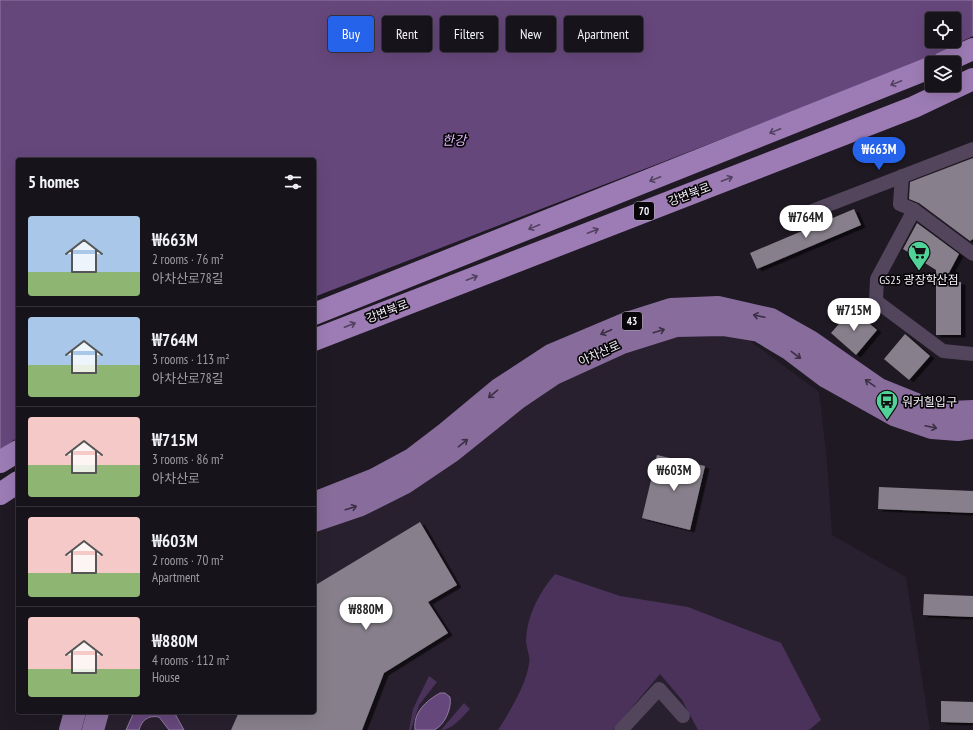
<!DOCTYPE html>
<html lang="en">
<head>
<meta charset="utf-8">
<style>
  :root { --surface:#17131a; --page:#201c23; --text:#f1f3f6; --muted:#9e9ea2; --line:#363239; --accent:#2563eb }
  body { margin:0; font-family:"PT Sans Narrow","Noto Sans KR",sans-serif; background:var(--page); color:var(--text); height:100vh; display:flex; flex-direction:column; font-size:15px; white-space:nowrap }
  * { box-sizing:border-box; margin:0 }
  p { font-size:13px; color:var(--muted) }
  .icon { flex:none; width:22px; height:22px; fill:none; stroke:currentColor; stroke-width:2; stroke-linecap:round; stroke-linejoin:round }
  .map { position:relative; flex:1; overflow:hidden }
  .details { position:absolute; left:16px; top:158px; width:300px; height:556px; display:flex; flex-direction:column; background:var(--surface); border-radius:4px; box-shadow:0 4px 16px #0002,0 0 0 1px var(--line) }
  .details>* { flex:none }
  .banner { position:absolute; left:328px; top:16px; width:380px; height:36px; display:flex; gap:8px }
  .fabs { position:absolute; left:925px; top:12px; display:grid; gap:8px }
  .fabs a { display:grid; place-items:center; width:36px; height:36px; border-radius:4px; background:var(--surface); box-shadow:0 4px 16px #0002,0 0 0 1px var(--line); font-size:20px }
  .price { position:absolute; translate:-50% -34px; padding:0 9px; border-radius:14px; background:#fff; color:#222; font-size:13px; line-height:26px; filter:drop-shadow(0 1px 2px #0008) }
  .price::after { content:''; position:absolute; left:50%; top:24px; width:12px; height:9px; margin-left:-6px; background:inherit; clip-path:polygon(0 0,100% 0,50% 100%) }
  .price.selected { background:var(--accent); color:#fff }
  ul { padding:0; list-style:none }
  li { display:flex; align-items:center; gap:12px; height:100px; padding:0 12px }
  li+li { border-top:1px solid var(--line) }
  li span { display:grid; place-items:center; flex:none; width:112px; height:80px; border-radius:4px; color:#555 }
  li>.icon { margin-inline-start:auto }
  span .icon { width:48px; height:48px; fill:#fffc; stroke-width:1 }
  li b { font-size:17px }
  h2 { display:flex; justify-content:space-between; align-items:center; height:48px; padding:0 12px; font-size:17px }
  .tag { padding:0 14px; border-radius:4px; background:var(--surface); box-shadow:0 4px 16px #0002,0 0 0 1px var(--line); font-size:14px; line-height:36px }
  .tag.selected { background:var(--accent); color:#fff }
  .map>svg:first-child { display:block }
  .built { fill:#29202f }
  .green { fill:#4b325b }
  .water { fill:#66477c; stroke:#907aa1; fill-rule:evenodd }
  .pier { fill:#1f1923; fill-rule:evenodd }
  .building { fill:#87808c; filter:url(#shadow) }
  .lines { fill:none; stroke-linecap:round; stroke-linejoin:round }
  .street { stroke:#52455c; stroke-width:14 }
  .primary { stroke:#886c9c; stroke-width:22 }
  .highway { stroke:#9d7cb5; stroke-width:22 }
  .oneway { stroke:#52415f }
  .oneway2 { stroke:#3b2f44 }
  .labels { text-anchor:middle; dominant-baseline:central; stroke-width:3.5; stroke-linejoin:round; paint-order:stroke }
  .shield { fill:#080609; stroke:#acaab0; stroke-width:1 }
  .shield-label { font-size:11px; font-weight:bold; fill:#f3f0f7 }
  .street-label { font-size:12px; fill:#f3f0f7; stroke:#080609 }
  .poi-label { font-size:12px; fill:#f3f0f7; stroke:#080609 }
  .water-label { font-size:13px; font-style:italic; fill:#deb8f9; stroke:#080609 }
</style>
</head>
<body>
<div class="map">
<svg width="973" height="730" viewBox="0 0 973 730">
  <defs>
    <filter id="shadow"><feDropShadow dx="4.5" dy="2.5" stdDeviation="0" flood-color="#0009"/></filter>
  </defs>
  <rect width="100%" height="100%" fill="#1f1923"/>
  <polygon class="built" points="712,332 750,341 819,392 827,461 832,535 906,577 930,730 99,730 104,712 314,712 314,529 540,392 626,350 677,335"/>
  <g class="green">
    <path d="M 555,574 L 620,596 L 688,607 L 781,643 L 821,720 L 809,730 L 698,730 L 682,700 L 660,674 L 613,730 L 498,730 C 509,713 526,685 529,664 C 531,657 526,648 526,640 C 527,615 539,593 555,574 Z"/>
    <polygon points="429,676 437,682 419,705 411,730 409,730 413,709"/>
    <path d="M 464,703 L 470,709 C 462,717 452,730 441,730 Z"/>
  </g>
  <g class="water">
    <path d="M 0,0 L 973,0 L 973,82 L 489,278 L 314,354 L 314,160 L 18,160 L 18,501 L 0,512 ZM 932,19 L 954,19 L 954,41 L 932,41 ZM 932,63 L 954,63 L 954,85 L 932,85 Z"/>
    <path d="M 440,693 L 445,693 L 450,697 C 452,708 445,725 434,730 C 430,730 421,730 415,730 C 413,712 426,701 440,693 Z"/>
    <path d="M 134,712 L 174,712 L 184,730 L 169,730 L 159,717 C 148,715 142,720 139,730 L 126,730 Z"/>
  </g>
  <g class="pier">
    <path d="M 973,36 L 973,85 L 388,322 L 314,356 L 314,297 L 918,63 ZM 932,63 L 954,63 L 954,85 L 932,85 Z"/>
    <polygon points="18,437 18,503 0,514 0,450"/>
  </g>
  <g class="building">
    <polygon points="973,158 973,239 970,241 919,203 909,199 910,182"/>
    <polygon points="854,209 861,225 757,269 750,253"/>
    <polygon points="917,223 959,254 944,282 961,282 961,335 936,335 936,270 903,249"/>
    <polygon points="852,309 877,330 856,355 831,333"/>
    <polygon points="905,334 930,356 909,380 884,359"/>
    <polygon points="657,455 705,466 690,530 642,518"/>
    <polygon points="879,487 973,491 973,513 878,509"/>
    <polygon points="420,522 457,585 428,602 448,633 384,673 362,730 231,730 239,712 314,712 314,586"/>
    <polygon points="924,594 973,596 973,617 923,615"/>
    <polygon points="941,701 973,702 973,723 941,722"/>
  </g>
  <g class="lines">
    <g class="street">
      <polyline points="902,176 900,204 914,210 973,254"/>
      <polyline points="914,210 877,279 876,301 943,351 973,354"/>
      <polyline points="794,218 973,149"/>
      <polyline points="621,730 659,689 683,716"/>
    </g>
    <g class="primary">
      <polyline points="314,503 375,479 412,459 446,433 499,389 551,355 627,323 671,309 718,307 771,319 810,341 879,389 926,408 950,412 973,411"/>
      <polyline points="314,521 361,505 405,483 451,452 517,399 554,374 622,343 676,326 723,325 759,331 789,349 826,377 894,415 932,428 958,430 973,428"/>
      <polyline points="70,730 75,712"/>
      <polyline points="93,730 98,712"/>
    </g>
    <g class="highway">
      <polyline points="942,63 973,49"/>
      <polyline points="314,314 932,67"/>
      <polyline points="314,340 914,107 973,79"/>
      <polyline points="0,462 18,451"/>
      <polyline points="0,494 18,482"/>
    </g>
  </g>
  <defs><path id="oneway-shaft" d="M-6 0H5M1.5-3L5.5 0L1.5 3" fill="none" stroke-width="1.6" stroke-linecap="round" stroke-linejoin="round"/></defs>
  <g class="oneway">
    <use href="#oneway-shaft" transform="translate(896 83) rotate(158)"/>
    <use href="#oneway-shaft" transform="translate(775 131) rotate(158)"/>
    <use href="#oneway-shaft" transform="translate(655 179) rotate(158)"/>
    <use href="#oneway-shaft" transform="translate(727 179) rotate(-21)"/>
    <use href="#oneway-shaft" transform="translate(534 227) rotate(158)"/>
    <use href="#oneway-shaft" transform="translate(593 231) rotate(-21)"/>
    <use href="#oneway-shaft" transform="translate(472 278) rotate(-21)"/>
    <use href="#oneway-shaft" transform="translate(350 325) rotate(-21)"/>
  </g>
  <g class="oneway2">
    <use href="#oneway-shaft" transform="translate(759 316) rotate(-168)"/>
    <use href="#oneway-shaft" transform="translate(659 331) rotate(-17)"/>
    <use href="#oneway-shaft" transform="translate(606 332) rotate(157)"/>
    <use href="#oneway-shaft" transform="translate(796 355) rotate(37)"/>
    <use href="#oneway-shaft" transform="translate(870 383) rotate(-145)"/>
    <use href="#oneway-shaft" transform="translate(493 394) rotate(140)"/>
    <use href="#oneway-shaft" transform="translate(931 427) rotate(12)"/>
    <use href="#oneway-shaft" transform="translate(463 443) rotate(-39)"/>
    <use href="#oneway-shaft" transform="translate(351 508) rotate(-18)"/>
  </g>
  <defs>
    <g id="supermarket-pin" transform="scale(1.15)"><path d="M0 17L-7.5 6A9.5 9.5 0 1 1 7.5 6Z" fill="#50d398" stroke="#080609"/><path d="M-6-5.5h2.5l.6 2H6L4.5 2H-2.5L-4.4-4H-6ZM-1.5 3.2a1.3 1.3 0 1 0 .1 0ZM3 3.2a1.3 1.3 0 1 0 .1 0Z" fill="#111"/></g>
    <g id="bus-pin" transform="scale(1.15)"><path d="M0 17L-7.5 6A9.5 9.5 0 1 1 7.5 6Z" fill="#50d398" stroke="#080609"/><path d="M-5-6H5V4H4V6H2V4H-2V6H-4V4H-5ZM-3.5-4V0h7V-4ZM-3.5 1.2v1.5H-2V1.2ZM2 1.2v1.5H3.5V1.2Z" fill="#111"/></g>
  </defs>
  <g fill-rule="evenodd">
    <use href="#supermarket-pin" x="919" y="252"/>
    <use href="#bus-pin" x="887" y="401"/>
  </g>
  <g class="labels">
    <g class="shield">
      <rect x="634" y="202" width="20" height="18" rx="3"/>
      <rect x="622" y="312" width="20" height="18" rx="3"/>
    </g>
    <g class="shield-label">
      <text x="644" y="211">70</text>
      <text x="632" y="321">43</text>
    </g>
    <g class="street-label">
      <text transform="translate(689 194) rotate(-21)">강변북로</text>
      <text transform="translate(387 311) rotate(-21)">강변북로</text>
      <text transform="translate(599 353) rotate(-24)">아차산로</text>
    </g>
    <g class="poi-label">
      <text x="919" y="279">GS25 광장학산점</text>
      <text x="902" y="401" text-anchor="start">워커힐입구</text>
    </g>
    <g class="water-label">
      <text x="454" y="140">한강</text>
    </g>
  </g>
</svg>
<div class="fabs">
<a><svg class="icon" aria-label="locate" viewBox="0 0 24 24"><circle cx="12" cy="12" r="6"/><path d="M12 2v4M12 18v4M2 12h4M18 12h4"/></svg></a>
<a><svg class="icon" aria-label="layers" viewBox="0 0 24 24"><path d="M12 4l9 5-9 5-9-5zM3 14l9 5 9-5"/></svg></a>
</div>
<b class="price selected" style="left:879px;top:171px">₩663M</b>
<b class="price" style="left:806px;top:239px">₩764M</b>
<b class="price" style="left:854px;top:332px">₩715M</b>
<b class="price" style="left:674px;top:492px">₩603M</b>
<b class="price" style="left:366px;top:631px">₩880M</b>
<div class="banner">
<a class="tag selected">Buy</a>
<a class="tag">Rent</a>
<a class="tag">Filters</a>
<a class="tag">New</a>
<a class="tag">Apartment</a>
</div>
<section class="details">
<h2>5 homes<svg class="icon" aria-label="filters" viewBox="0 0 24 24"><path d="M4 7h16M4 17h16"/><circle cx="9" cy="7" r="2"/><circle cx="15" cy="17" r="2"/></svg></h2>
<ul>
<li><span style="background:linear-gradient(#a9c7e8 70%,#8fb573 0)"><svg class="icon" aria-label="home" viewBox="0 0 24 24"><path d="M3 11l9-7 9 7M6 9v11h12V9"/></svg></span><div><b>₩663M</b><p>2 rooms · 76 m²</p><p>아차산로78길</p></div></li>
<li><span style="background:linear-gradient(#a9c7e8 60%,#8fb573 0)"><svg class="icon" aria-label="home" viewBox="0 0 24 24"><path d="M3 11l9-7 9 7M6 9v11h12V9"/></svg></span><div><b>₩764M</b><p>3 rooms · 113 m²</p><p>아차산로78길</p></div></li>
<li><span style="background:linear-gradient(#f6c9c9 60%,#8fb573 0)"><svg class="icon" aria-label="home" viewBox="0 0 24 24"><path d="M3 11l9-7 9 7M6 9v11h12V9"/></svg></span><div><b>₩715M</b><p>3 rooms · 86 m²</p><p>아차산로</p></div></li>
<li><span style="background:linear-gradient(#f6c9c9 70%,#8fb573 0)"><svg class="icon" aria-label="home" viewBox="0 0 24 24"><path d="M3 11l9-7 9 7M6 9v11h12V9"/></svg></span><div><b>₩603M</b><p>2 rooms · 70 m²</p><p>Apartment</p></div></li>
<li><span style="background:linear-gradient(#f6c9c9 65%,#8fb573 0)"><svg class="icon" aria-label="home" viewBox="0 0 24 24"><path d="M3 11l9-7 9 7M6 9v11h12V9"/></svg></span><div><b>₩880M</b><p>4 rooms · 112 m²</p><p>House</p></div></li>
</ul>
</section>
</div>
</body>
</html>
